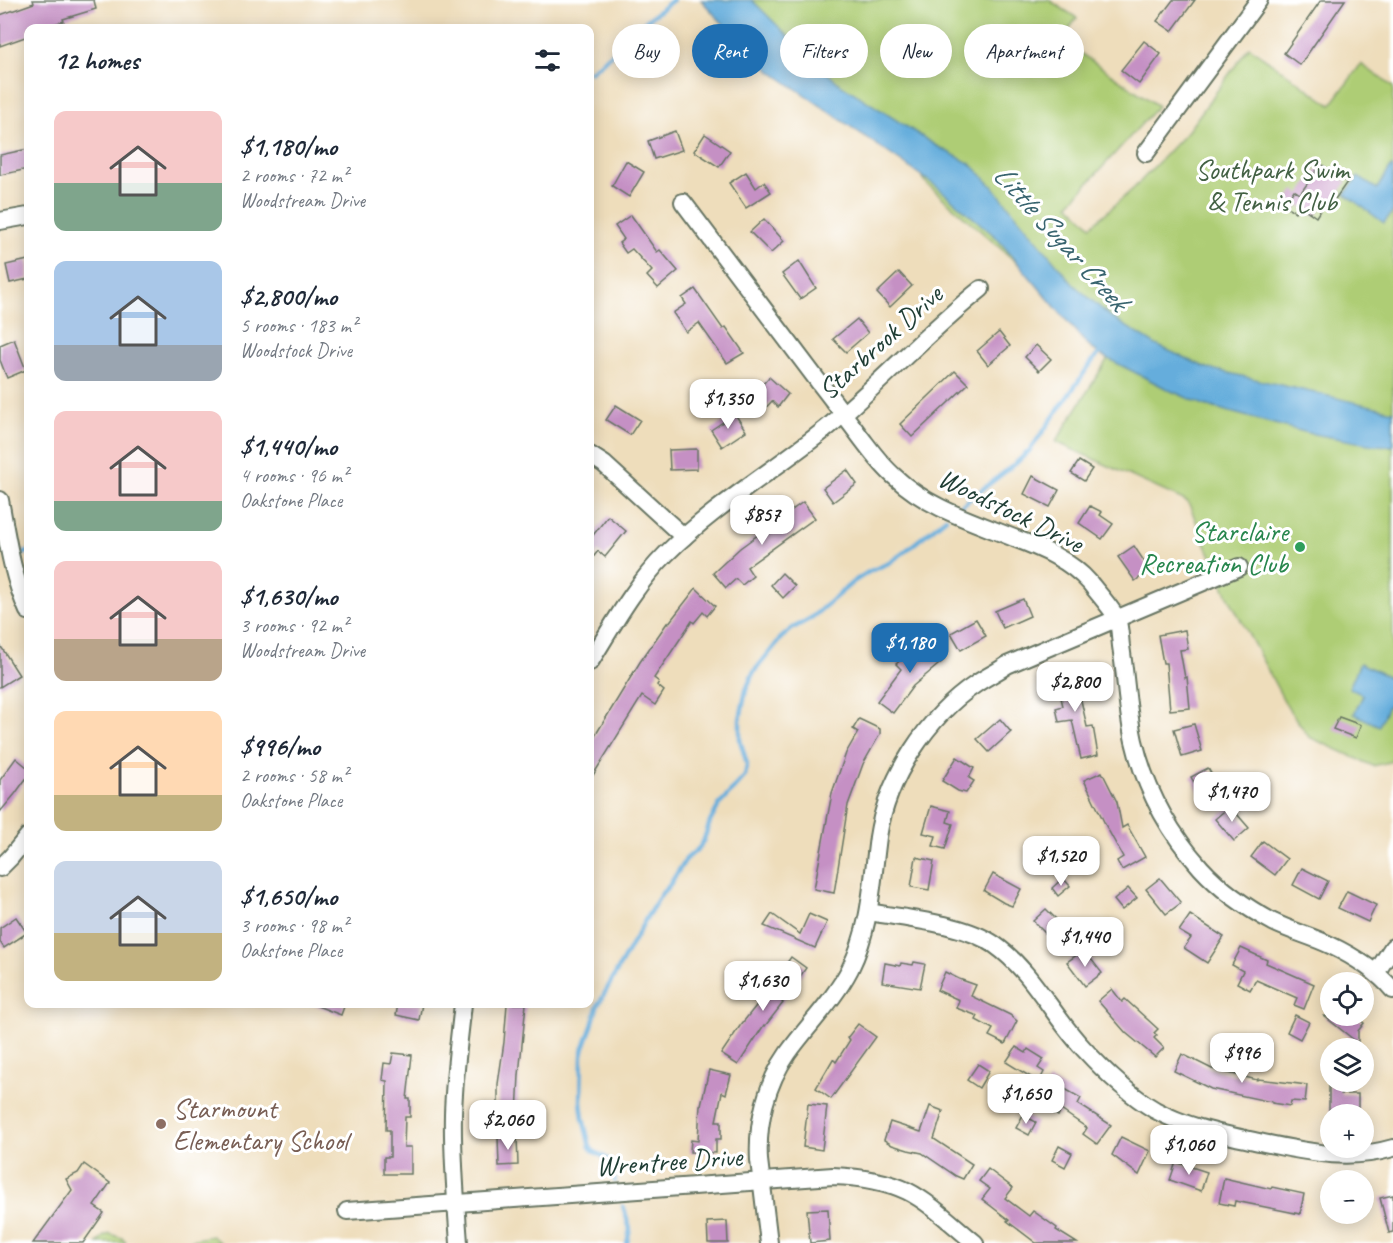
<!DOCTYPE html>
<html lang="en">
<head>
<meta charset="utf-8">
<style>
  :root { --surface:#fff; --page:#f2f2f3; --text:#1f2937; --muted:#747a83; --accent:#1f6fb2 }
  body { margin:0; font-family:Caveat,sans-serif; background:var(--page); color:var(--text); height:100vh; display:flex; flex-direction:column; font-size:22px; white-space:nowrap }
  * { box-sizing:border-box; margin:0 }
  p { font-size:20px; color:var(--muted) }
  .icon { flex:none; width:33px; height:33px; fill:none; stroke:currentColor; stroke-width:2; stroke-linecap:round; stroke-linejoin:round }
  .map { position:relative; flex:1; overflow:hidden }
  .panel { position:absolute; left:24px; top:24px; width:570px; height:984px; display:flex; flex-direction:column; background:var(--surface); border-radius:12px; box-shadow:0 3px 15px #0003 }
  .panel>* { flex:none }
  .hud { position:absolute; left:612px; top:24px; width:570px; height:54px; display:flex; gap:12px }
  .tools { position:absolute; left:1320px; top:972px; display:grid; gap:12px }
  .tools a { display:grid; place-items:center; width:54px; height:54px; border-radius:50%; background:var(--surface); box-shadow:0 3px 15px #0003; font-size:30px }
  .price { position:absolute; translate:-50% -51px; padding:0 14px; border-radius:12px; background:#fff; color:#222; font-size:20px; line-height:39px; filter:drop-shadow(0 2px 3px #0008) }
  .price::after { content:''; position:absolute; left:50%; top:36px; width:18px; height:14px; margin-left:-9px; background:inherit; clip-path:polygon(0 0,100% 0,50% 100%) }
  .price.on { background:var(--accent); color:#fff }
  ul { padding:0; list-style:none }
  li { display:flex; align-items:center; gap:18px; height:150px; padding:0 30px }
  li span { display:grid; place-items:center; flex:none; width:168px; height:120px; border-radius:12px; color:#555 }
  li>.icon { margin-inline-start:auto }
  span .icon { width:72px; height:72px; fill:#fffc; stroke-width:1 }
  li b { font-size:26px }
  h2 { display:flex; justify-content:space-between; align-items:center; height:72px; padding:0 30px; font-size:26px }
  .pill { padding:0 21px; border-radius:27px; background:var(--surface); box-shadow:0 3px 15px #0003; font-size:21px; line-height:54px }
  .pill.on { background:var(--accent); color:#fff }
  .map>svg:first-child { display:block }
  .green { fill:#aecd75; stroke:#668554; stroke-width:1.5 }
  .water { fill:#65addc; stroke:#427588; stroke-width:1.5 }
  .lines { fill:none; stroke-linecap:round; stroke-linejoin:round }
  .stream { stroke:#65addc; stroke-width:4.5 }
  .building { fill:#c590c4 }
  .minor-casing { stroke:#677563; stroke-width:20 }
  .minor { stroke:#fff; stroke-width:16 }
  .leisure-dot { fill:#2e9e5b; stroke:#fff; stroke-width:2 }
  .education-dot { fill:#8d6e63; stroke:#fff; stroke-width:2 }
  .labels { text-anchor:middle; dominant-baseline:central; stroke-width:6; stroke-linejoin:round; paint-order:stroke }
  .park-label { font-size:28px; fill:#436144; stroke:#fff }
  .street-label { font-size:28px; fill:#1f3d34; stroke:#fff }
  .leisure-label { font-size:28px; fill:#27864d; stroke:#fff; text-anchor:end }
  .education-label { font-size:28px; fill:#785e54; stroke:#fff; text-anchor:start }
  .water-label { font-size:30px; font-style:italic; fill:#38646f; stroke:#fff }
</style>
</head>
<body>
<div class="map">
<svg width="1393" height="1243" viewBox="0 0 1393 1243">
  <rect width="100%" height="100%" fill="#fff"/>
  <filter id="ink" filterUnits="userSpaceOnUse"><feTurbulence type="fractalNoise" baseFrequency=".0167" numOctaves="2"/><feDisplacementMap in="SourceGraphic" scale="12" xChannelSelector="R" yChannelSelector="G"/><feConvolveMatrix kernelMatrix="1 2 1 2 8 2 1 2 1" color-interpolation-filters="sRGB"/></filter>
  <filter id="wash" filterUnits="userSpaceOnUse"><feTurbulence type="fractalNoise" baseFrequency=".008" numOctaves="4" result="noise"/><feDisplacementMap in="SourceGraphic" scale="24" xChannelSelector="R" yChannelSelector="G"/><feGaussianBlur stdDeviation="1.35" result="paint"/><feColorMatrix in="noise" values="0 0 0 0 0 0 0 0 0 0 0 0 0 0 0 0 0 1.4 0 .05"/><feComposite in="paint" operator="in"/></filter>
  <g filter="url(#wash)">
    <rect width="100%" height="100%" fill="#edb"/>
    <g class="green">
      <polygon points="711,0 1049,0 1077,18 1061,40 1158,106 1069,204 1091,226 1134,188 1187,132 1249,47 1331,105 1361,64 1393,87 1393,761 1373,766 1309,737 1288,708 1226,592 1188,502 1056,442 1120,339 1079,317 928,185 903,150"/>
      <polygon points="110,1234 122,1238 126,1243 97,1243 104,1236"/>
      <polygon points="212,1236 221,1243 188,1243 191,1240"/>
    </g>
    <g class="water">
      <polygon points="701,0 752,0 814,62 840,84 935,145 971,164 993,187 1073,284 1111,317 1156,345 1207,368 1393,411 1393,446 1374,445 1308,433 1204,405 1171,391 1099,354 1083,340 996,237 936,186 772,72 754,57"/>
      <polygon points="1391,167 1393,168 1393,211 1384,223 1345,194 1358,177 1377,189"/>
      <polygon points="1360,663 1393,679 1393,707 1388,706 1379,726 1354,714 1363,695 1349,688"/>
    </g>
    <g class="lines">
      <g class="stream">
        <polyline points="590,72 620,47 647,20 673,0"/>
        <polyline points="957,509 1015,464 1030,450 1094,359 1102,351"/>
        <polyline points="22,554 28,552"/>
        <polyline points="615,1181 608,1159 593,1151 590,1147 583,1118 581,1102 582,1055 584,1047 592,1026 597,1007 648,915 662,893 669,886 686,859 699,848 703,842 710,822 719,805 745,776 747,764 740,740 740,719 746,690 753,673 781,638 793,628 811,618 853,582 870,571 889,563 903,553 946,518"/>
        <polyline points="623,1206 630,1229 627,1243"/>
      </g>
    </g>
    <g id="blocks">
      <g class="building">
        <polygon points="33,0 94,0 96,9 63,19 64,21 40,28 28,28 28,36 0,46 0,15 34,3"/>
        <polygon points="1173,0 1195,0 1172,31 1157,21"/>
        <polygon points="1321,0 1345,0 1300,65 1284,53"/>
        <polygon points="1144,41 1161,54 1139,84 1121,70"/>
        <polygon points="675,131 682,150 654,159 648,141"/>
        <polygon points="705,134 730,151 719,167 694,151"/>
        <polygon points="28,149 28,169 0,175 0,155"/>
        <polygon points="626,161 644,172 629,197 612,186"/>
        <polygon points="1321,164 1347,182 1331,205 1326,201 1316,217 1299,205 1295,212 1284,205 1294,190 1300,194"/>
        <polygon points="746,172 756,188 764,182 771,192 746,208 729,183"/>
        <polygon points="631,215 657,252 660,250 678,271 658,288 647,276 652,271 632,249 626,253 619,243 624,239 615,226"/>
        <polygon points="764,219 784,241 771,253 750,232"/>
        <polygon points="28,260 28,279 10,283 6,265"/>
        <polygon points="799,261 816,288 800,299 782,274"/>
        <polygon points="899,272 912,286 890,307 877,293"/>
        <polygon points="695,289 723,329 726,327 744,353 727,363 699,323 686,332 673,313 686,304 682,298"/>
        <polygon points="857,319 868,333 846,352 833,339"/>
        <polygon points="999,332 1010,346 988,365 977,351"/>
        <polygon points="14,339 26,370 7,378 0,360 0,345"/>
        <polygon points="1036,345 1051,359 1039,371 1025,357"/>
        <polygon points="955,371 968,384 912,437 900,424"/>
        <polygon points="769,377 788,394 778,407 772,401 761,413 748,401"/>
        <polygon points="616,405 640,420 630,435 606,420"/>
        <polygon points="735,414 746,431 722,447 711,430"/>
        <polygon points="697,449 697,469 670,470 669,450"/>
        <polygon points="1079,461 1092,469 1084,481 1071,473"/>
        <polygon points="847,470 857,484 833,502 823,488"/>
        <polygon points="1033,476 1059,490 1050,507 1024,494"/>
        <polygon points="803,502 815,518 747,567 753,576 742,585 736,579 726,588 713,573 740,548"/>
        <polygon points="1090,506 1102,512 1100,515 1113,524 1102,539 1079,523"/>
        <polygon points="608,516 626,531 605,557 598,551 590,561 590,539"/>
        <polygon points="1134,546 1150,570 1135,581 1118,557"/>
        <polygon points="782,573 795,586 783,598 771,585"/>
        <polygon points="696,588 715,606 707,616 703,612 694,623 692,621 654,678 659,682 657,685 664,691 655,705 642,696 590,780 590,744 640,662 667,623 668,624"/>
        <polygon points="1023,599 1030,616 1003,628 995,611"/>
        <polygon points="976,619 986,636 961,650 951,633"/>
        <polygon points="1185,630 1188,649 1180,650 1185,678 1187,677 1190,708 1170,710 1166,663 1163,663 1158,635"/>
        <polygon points="926,639 944,660 913,686 893,713 877,701 901,669 896,664"/>
        <polygon points="0,645 19,675 0,687"/>
        <polygon points="1074,669 1087,727 1093,726 1098,755 1081,759 1072,720 1059,722 1056,708 1063,706 1055,673"/>
        <polygon points="1339,717 1361,725 1356,738 1333,729"/>
        <polygon points="859,719 880,729 880,734 863,764 848,805 834,893 814,889 832,793 846,753 858,732 853,729"/>
        <polygon points="1000,719 1011,732 989,752 977,739"/>
        <polygon points="1194,724 1202,751 1182,757 1174,729"/>
        <polygon points="957,757 974,768 969,778 974,781 966,793 958,791 942,781"/>
        <polygon points="16,758 28,768 28,776 15,794 0,812 0,780"/>
        <polygon points="1208,768 1222,793 1205,802 1191,777"/>
        <polygon points="1102,772 1117,802 1122,828 1127,825 1145,857 1122,870 1117,861 1123,857 1106,826 1084,780"/>
        <polygon points="931,806 950,811 947,822 953,824 945,849 933,846 936,836 923,833"/>
        <polygon points="1230,806 1249,828 1234,841 1215,819"/>
        <polygon points="1263,841 1287,859 1275,875 1251,857"/>
        <polygon points="916,857 934,861 929,890 911,887"/>
        <polygon points="1302,868 1328,881 1319,899 1293,885"/>
        <polygon points="993,874 1021,889 1012,906 1004,903 984,891"/>
        <polygon points="1063,878 1070,886 1058,896 1052,888"/>
        <polygon points="1160,878 1181,903 1166,914 1146,889"/>
        <polygon points="1128,888 1137,898 1122,910 1114,900"/>
        <polygon points="1347,891 1376,905 1368,922 1338,908"/>
        <polygon points="1046,909 1067,930 1054,942 1033,921"/>
        <polygon points="772,914 800,934 809,914 827,922 815,948 764,926"/>
        <polygon points="1190,915 1224,937 1207,963 1184,948 1191,938 1179,931"/>
        <polygon points="16,917 27,933 4,948 0,942 0,928"/>
        <polygon points="1241,948 1267,960 1266,963 1314,984 1304,1009 1294,1005 1297,998 1256,980 1250,990 1237,983 1243,971 1232,965"/>
        <polygon points="1084,950 1102,973 1085,986 1067,962"/>
        <polygon points="791,957 806,968 782,1002 783,1003 765,1026 764,1025 738,1065 721,1054 740,1026 775,982 774,981"/>
        <polygon points="914,962 925,964 920,988 882,982 885,963 900,966 901,963 913,965"/>
        <polygon points="945,972 959,979 976,985 971,996 1010,1015 1017,1021 1005,1044 989,1036 993,1029 976,1020 978,1016 956,1008 959,1000 937,990"/>
        <polygon points="1112,989 1122,1002 1125,999 1158,1029 1154,1033 1157,1035 1154,1038 1164,1048 1155,1057 1126,1033 1098,1001"/>
        <polygon points="312,1004 345,1004 341,1015"/>
        <polygon points="398,1004 422,1004 419,1020 396,1015"/>
        <polygon points="507,1004 526,1004 519,1075 517,1114 498,1114 498,1084 504,1042"/>
        <polygon points="1295,1015 1309,1022 1300,1039 1287,1032"/>
        <polygon points="1324,1016 1358,1016 1358,1018 1364,1023 1358,1031 1358,1043"/>
        <polygon points="858,1024 876,1037 831,1099 816,1088 833,1059 836,1062 850,1040 847,1038"/>
        <polygon points="1016,1047 1026,1053 1028,1049 1044,1059 1038,1068 1044,1072 1039,1082 1006,1062"/>
        <polygon points="393,1053 412,1055 407,1099 410,1099 410,1117 405,1117 404,1147 411,1147 411,1174 384,1174 384,1157 390,1157 390,1130 386,1130 387,1081 382,1080 384,1063 391,1064"/>
        <polygon points="1182,1054 1212,1069 1257,1080 1258,1079 1307,1085 1305,1102 1291,1101 1290,1106 1272,1103 1272,1102 1211,1089 1174,1071"/>
        <polygon points="978,1064 989,1071 979,1088 967,1080"/>
        <polygon points="709,1070 731,1075 726,1094 722,1092 716,1121 721,1121 721,1139 716,1139 716,1153 690,1152 691,1140 698,1141 700,1105 701,1105"/>
        <polygon points="1049,1080 1081,1098 1078,1104 1111,1125 1097,1144 1083,1134 1087,1128 1061,1110 1058,1116 1047,1110 1051,1102 1040,1096"/>
        <polygon points="1329,1085 1341,1085 1341,1094 1358,1094 1358,1112 1329,1112"/>
        <polygon points="808,1104 827,1106 822,1150 803,1147"/>
        <polygon points="930,1106 943,1111 934,1139 972,1164 963,1179 956,1176 922,1153 908,1150 892,1145 884,1140 890,1122 921,1132"/>
        <polygon points="1023,1115 1036,1122 1029,1135 1016,1128"/>
        <polygon points="517,1136 518,1165 499,1166 498,1137"/>
        <polygon points="1121,1137 1150,1151 1139,1175 1112,1155"/>
        <polygon points="1059,1146 1072,1153 1065,1167 1052,1160"/>
        <polygon points="1176,1162 1207,1172 1201,1191 1170,1180"/>
        <polygon points="84,1164 110,1183 94,1206 104,1213 83,1243 33,1243 72,1190 66,1179 78,1173"/>
        <polygon points="988,1169 1013,1188 1005,1198 1029,1216 1033,1211 1057,1228 1056,1230 1077,1243 1036,1243 1007,1221 1009,1220 982,1199 990,1189 979,1181"/>
        <polygon points="1224,1178 1271,1189 1272,1187 1304,1194 1300,1214 1235,1201 1234,1206 1219,1203"/>
        <polygon points="1393,1195 1393,1232 1389,1233 1380,1198"/>
        <polygon points="828,1209 830,1241 810,1243 807,1210"/>
        <polygon points="727,1221 728,1243 708,1243 707,1222"/>
      </g>
    </g>
  </g>
  <g filter="url(#ink)">
    <use href="#blocks" fill-opacity="0" stroke="#677563" stroke-width="1.5"/>
    <g class="lines">
      <g class="minor-casing">
        <g id="minor">
          <polyline points="1146,153 1259,0"/>
          <path d="M 683,202 C 728,261 773,321 818,381 C 833,400 847,419 862,439 C 872,452 882,466 895,477 C 928,508 972,521 1014,538 C 1041,548 1070,560 1090,583 C 1096,591 1114,611 1117,619 C 1120,626 1120,638 1121,646 C 1126,678 1127,710 1134,741 C 1145,788 1169,832 1201,868 C 1221,890 1247,908 1273,922 C 1291,931 1311,936 1330,945 C 1353,956 1376,970 1393,990"/>
          <polyline points="0,221 28,216"/>
          <polyline points="590,455 604,464 684,537"/>
          <path d="M 0,500 C 7,538 12,576 28,611"/>
          <path d="M 590,662 C 613,625 635,585 666,554 C 715,505 775,470 828,427 C 881,383 927,332 981,289"/>
          <polyline points="0,868 11,857 28,836"/>
          <path d="M 869,912 C 906,919 964,923 995,945 C 1032,971 1052,1015 1083,1048 C 1104,1071 1128,1094 1155,1110 C 1188,1128 1223,1134 1259,1142 C 1305,1151 1346,1162 1393,1148"/>
          <polyline points="1376,973 1393,947"/>
          <path d="M 347,1211 L 833,1176 C 858,1177 884,1180 907,1191 C 931,1203 954,1226 975,1243"/>
          <path d="M 459,1243 C 456,1200 452,1157 453,1114 C 454,1077 459,1040 463,1004"/>
          <path d="M 769,1243 L 759,1160 C 757,1123 766,1084 788,1053 C 808,1025 834,1000 850,969 C 871,927 872,882 878,837 C 887,778 927,717 976,684 C 986,677 997,672 1007,665 L 1239,567"/>
        </g>
      </g>
      <use href="#minor" class="minor"/>
    </g>
  </g>
  <circle class="leisure-dot" cx="1300" cy="547" r="6"/>
  <circle class="education-dot" cx="161" cy="1124" r="6"/>
  <g class="labels">
    <g class="park-label">
      <text x="1272" y="169">Southpark Swim<tspan x="1272" dy="32">&amp; Tennis Club</tspan></text>
    </g>
    <g class="street-label">
      <text transform="translate(880 342) rotate(-42)">Starbrook Drive</text>
      <text transform="translate(1011 510) rotate(26)">Woodstock Drive</text>
      <text transform="translate(669 1161) rotate(-4)">Wrentree Drive</text>
    </g>
    <g class="leisure-label">
      <text x="1288" y="531">Starclaire<tspan x="1288" dy="32">Recreation Club</tspan></text>
    </g>
    <g class="education-label">
      <text x="173" y="1108">Starmount<tspan x="173" dy="32">Elementary School</tspan></text>
    </g>
    <g class="water-label">
      <text transform="translate(1061 237) rotate(48)">Little Sugar Creek</text>
    </g>
  </g>
</svg>
<div class="tools">
<a><svg class="icon" aria-label="locate" viewBox="0 0 24 24"><circle cx="12" cy="12" r="6"/><path d="M12 2v4M12 18v4M2 12h4M18 12h4"/></svg></a>
<a><svg class="icon" aria-label="layers" viewBox="0 0 24 24"><path d="M12 4l9 5-9 5-9-5zM3 14l9 5 9-5"/></svg></a>
<a>+</a>
<a>−</a>
</div>
<b class="price" style="left:728px;top:430px">$1,350</b>
<b class="price" style="left:762px;top:546px">$857</b>
<b class="price on" style="left:910px;top:674px">$1,180</b>
<b class="price" style="left:1075px;top:713px">$2,800</b>
<b class="price" style="left:1232px;top:823px">$1,470</b>
<b class="price" style="left:1061px;top:887px">$1,520</b>
<b class="price" style="left:1085px;top:968px">$1,440</b>
<b class="price" style="left:763px;top:1012px">$1,630</b>
<b class="price" style="left:1242px;top:1084px">$996</b>
<b class="price" style="left:1026px;top:1125px">$1,650</b>
<b class="price" style="left:508px;top:1151px">$2,060</b>
<b class="price" style="left:1189px;top:1176px">$1,060</b>
<div class="hud">
<a class="pill">Buy</a>
<a class="pill on">Rent</a>
<a class="pill">Filters</a>
<a class="pill">New</a>
<a class="pill">Apartment</a>
</div>
<section class="panel">
<h2>12 homes<svg class="icon" aria-label="filters" viewBox="0 0 24 24"><path d="M4 7h16M4 17h16"/><circle cx="9" cy="7" r="2"/><circle cx="15" cy="17" r="2"/></svg></h2>
<ul>
<li><span style="background:linear-gradient(#f6c9c9 60%,#7fa58c 0)"><svg class="icon" aria-label="home" viewBox="0 0 24 24"><path d="M3 11l9-7 9 7M6 9v11h12V9"/></svg></span><div><b>$1,180/mo</b><p>2 rooms · 72 m²</p><p>Woodstream Drive</p></div></li>
<li><span style="background:linear-gradient(#a9c7e8 70%,#9aa5b1 0)"><svg class="icon" aria-label="home" viewBox="0 0 24 24"><path d="M3 11l9-7 9 7M6 9v11h12V9"/></svg></span><div><b>$2,800/mo</b><p>5 rooms · 183 m²</p><p>Woodstock Drive</p></div></li>
<li><span style="background:linear-gradient(#f6c9c9 75%,#7fa58c 0)"><svg class="icon" aria-label="home" viewBox="0 0 24 24"><path d="M3 11l9-7 9 7M6 9v11h12V9"/></svg></span><div><b>$1,440/mo</b><p>4 rooms · 96 m²</p><p>Oakstone Place</p></div></li>
<li><span style="background:linear-gradient(#f6c9c9 65%,#b9a48a 0)"><svg class="icon" aria-label="home" viewBox="0 0 24 24"><path d="M3 11l9-7 9 7M6 9v11h12V9"/></svg></span><div><b>$1,630/mo</b><p>3 rooms · 92 m²</p><p>Woodstream Drive</p></div></li>
<li><span style="background:linear-gradient(#ffd9b3 70%,#c2b280 0)"><svg class="icon" aria-label="home" viewBox="0 0 24 24"><path d="M3 11l9-7 9 7M6 9v11h12V9"/></svg></span><div><b>$996/mo</b><p>2 rooms · 58 m²</p><p>Oakstone Place</p></div></li>
<li><span style="background:linear-gradient(#c9d6e8 60%,#c2b280 0)"><svg class="icon" aria-label="home" viewBox="0 0 24 24"><path d="M3 11l9-7 9 7M6 9v11h12V9"/></svg></span><div><b>$1,650/mo</b><p>3 rooms · 98 m²</p><p>Oakstone Place</p></div></li>
</ul>
</section>
</div>
</body>
</html>
